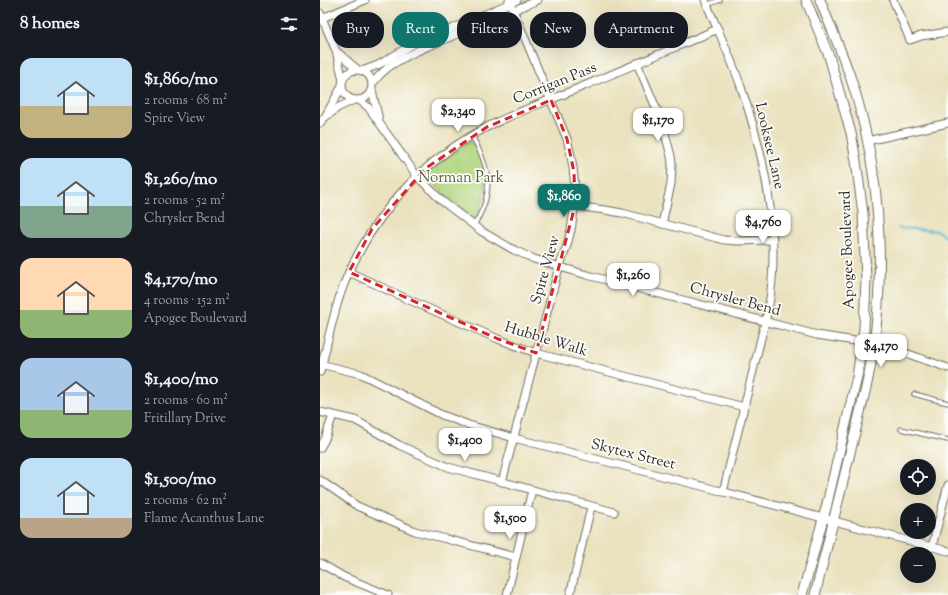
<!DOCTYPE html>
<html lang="en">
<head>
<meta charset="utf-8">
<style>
  :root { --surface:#171b24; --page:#242831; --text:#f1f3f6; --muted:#9ea1a6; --accent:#0f766e }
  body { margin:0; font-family:"Sorts Mill Goudy",serif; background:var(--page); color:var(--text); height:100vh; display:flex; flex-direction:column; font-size:15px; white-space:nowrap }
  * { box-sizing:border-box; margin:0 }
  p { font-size:13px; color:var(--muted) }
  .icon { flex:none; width:22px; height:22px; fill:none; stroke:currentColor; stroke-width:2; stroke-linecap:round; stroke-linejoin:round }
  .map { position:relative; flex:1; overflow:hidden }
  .panel { display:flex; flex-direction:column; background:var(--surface); width:320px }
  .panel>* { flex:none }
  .banner { position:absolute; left:12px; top:12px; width:380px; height:36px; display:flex; gap:8px }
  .fabs { position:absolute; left:580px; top:459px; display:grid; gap:8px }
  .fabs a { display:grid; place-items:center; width:36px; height:36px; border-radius:50%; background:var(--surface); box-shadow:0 4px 16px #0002; font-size:20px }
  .price { position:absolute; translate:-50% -34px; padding:0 9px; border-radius:8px; background:#fff; color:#222; font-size:13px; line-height:26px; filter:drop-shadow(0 1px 2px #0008) }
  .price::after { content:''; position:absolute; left:50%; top:24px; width:12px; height:9px; margin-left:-6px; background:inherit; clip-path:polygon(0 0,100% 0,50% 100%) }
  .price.current { background:var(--accent); color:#fff }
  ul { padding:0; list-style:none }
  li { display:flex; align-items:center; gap:12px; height:100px; padding:0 20px }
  li span { display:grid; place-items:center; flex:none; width:112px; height:80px; border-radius:12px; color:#555 }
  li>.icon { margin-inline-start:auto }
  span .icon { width:48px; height:48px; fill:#fffc; stroke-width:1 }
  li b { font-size:17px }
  h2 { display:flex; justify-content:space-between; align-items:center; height:48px; padding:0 20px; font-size:17px }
  .tag { padding:0 14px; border-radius:16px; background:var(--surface); box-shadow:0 4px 16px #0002; font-size:14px; line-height:36px }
  .tag.current { background:var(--accent); color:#fff }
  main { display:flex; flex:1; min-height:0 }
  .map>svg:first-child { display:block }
  .green { fill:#b0d57e; stroke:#6e8054 }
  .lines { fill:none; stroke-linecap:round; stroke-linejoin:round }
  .stream { stroke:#50b7ce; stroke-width:2 }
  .service-casing { stroke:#6e6b5f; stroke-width:5.5 }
  .minor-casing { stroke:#6e6b5f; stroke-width:9 }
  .tertiary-casing { stroke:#6e6b5f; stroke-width:11 }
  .service { stroke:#fff; stroke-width:3.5 }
  .minor { stroke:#fff; stroke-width:7 }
  .tertiary { stroke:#fff; stroke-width:9 }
  .marked { fill:none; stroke:#d62828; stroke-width:3; stroke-dasharray:8 5; stroke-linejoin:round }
  .labels { text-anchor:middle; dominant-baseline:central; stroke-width:3.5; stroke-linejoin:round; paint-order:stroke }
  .street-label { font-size:15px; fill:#2b2b2b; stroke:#fdfcf7 }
  .park-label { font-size:15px; fill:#535e44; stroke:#fdfcf7 }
</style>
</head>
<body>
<main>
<section class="panel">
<h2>8 homes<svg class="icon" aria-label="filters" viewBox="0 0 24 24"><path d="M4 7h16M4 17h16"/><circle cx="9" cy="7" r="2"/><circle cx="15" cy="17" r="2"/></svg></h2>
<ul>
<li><span style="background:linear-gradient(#bfe0f5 60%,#c2b280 0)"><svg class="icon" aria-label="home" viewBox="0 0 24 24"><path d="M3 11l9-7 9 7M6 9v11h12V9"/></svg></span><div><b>$1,860/mo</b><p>2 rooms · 68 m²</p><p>Spire View</p></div></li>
<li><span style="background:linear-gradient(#bfe0f5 60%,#7fa58c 0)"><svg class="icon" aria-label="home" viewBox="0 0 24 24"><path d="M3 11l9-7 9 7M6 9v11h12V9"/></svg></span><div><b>$1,260/mo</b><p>2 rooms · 52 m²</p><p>Chrysler Bend</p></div></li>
<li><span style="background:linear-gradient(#ffd9b3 65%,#8fb573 0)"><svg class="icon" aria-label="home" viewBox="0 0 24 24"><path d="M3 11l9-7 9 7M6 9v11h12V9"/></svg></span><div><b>$4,170/mo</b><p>4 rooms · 152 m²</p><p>Apogee Boulevard</p></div></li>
<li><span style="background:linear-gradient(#a9c7e8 65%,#8fb573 0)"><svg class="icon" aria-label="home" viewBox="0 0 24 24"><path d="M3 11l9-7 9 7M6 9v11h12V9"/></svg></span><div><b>$1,400/mo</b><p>2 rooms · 60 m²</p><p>Fritillary Drive</p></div></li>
<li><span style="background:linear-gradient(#bfe0f5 75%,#b9a48a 0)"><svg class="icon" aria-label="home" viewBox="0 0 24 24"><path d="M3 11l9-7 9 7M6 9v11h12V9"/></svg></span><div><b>$1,500/mo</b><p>2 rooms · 62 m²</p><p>Flame Acanthus Lane</p></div></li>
</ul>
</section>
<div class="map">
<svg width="628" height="595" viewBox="0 0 628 595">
  <rect width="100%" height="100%" fill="#fdfcf7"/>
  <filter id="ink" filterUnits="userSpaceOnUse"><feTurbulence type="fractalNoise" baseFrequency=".025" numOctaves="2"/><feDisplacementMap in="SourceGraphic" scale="8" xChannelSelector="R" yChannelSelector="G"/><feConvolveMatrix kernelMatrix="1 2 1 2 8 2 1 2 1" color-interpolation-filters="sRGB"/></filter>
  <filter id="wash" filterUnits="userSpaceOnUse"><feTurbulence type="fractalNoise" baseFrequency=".012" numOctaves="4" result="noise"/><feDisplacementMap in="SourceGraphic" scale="16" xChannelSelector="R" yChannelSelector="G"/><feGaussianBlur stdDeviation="0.9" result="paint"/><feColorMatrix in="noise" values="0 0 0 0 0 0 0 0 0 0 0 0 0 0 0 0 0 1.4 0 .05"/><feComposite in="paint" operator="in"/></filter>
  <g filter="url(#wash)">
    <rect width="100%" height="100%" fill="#eae2bf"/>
    <path class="green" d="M 152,141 C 157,150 163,160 164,170 C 167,185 164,205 155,218 L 152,218 L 124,194 L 105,175 L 134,152 Z"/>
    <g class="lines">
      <polyline class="stream" points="578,228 618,231 628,239"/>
    </g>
  </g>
  <g filter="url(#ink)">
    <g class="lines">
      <g class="service-casing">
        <g id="service">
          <polyline points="387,5 400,0"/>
          <path d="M 152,136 C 170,168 175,192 154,225"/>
          <polyline points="594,394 628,403"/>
          <polyline points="581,429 628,440"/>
        </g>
      </g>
      <g class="minor-casing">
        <g id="minor">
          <path d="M 385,0 C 397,29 411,57 421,87 C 445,157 462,237 448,310 L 403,492"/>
          <polyline points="573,0 590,40 601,36 628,32"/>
          <polyline points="0,13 16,51 23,80"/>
          <polyline points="0,19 45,0"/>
          <polyline points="16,51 38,70"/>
          <polyline points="317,63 342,122 351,156 352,164 351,184 342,224"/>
          <circle cx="37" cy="85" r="15"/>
          <polyline points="42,71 58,65 95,43 129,30 197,0"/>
          <path d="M 52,84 C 66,66 77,61 97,51 L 218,0"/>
          <polyline points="52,90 59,120"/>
          <polyline points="39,100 48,107 97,176 122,201 161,231 194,250 214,259 267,275 497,335 554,344 577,350 628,368"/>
          <polyline points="7,116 19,107 34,100"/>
          <polyline points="0,123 5,117 22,86"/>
          <polyline points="547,141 628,123"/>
          <polyline points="255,206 285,210 302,213 404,240 418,241 452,240"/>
          <polyline points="29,272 87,299 178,339 216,353 424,407"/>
          <polyline points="0,364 41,374 122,415 149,425 194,438 393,489 628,551"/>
          <path d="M 0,372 C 9,338 15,302 30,270 C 59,208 106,159 167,127 C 196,112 228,101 259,88 C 305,69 351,49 398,29"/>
          <polyline points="0,412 35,420 79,445 128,467 294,512"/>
          <polyline points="0,448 5,439 13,415"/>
          <polyline points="0,480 37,506 95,531 196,557"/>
          <path d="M 182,482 L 239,267 C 257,226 259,182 247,139 L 189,0"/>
          <polyline points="612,547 628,485"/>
          <polyline points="0,563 24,577 68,595"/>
          <polyline points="187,595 212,490"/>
          <polyline points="250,595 271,507"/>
        </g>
      </g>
      <g class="tertiary-casing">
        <g id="tertiary">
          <polyline points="482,595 506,508 537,377 544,329 546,279 543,213 536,161 531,133 509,56 486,0"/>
          <path d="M 495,595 L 546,388 C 568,290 563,175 531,79 C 522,52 510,26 500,0"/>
        </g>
      </g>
      <use href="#service" class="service"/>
      <use href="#minor" class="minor"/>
      <use href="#tertiary" class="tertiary"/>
    </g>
  </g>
  <path class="marked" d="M 231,100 L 247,139 L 254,172 L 255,206 L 216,353 L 178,339 L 29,272 L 52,229 L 106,168 L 167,127 Z"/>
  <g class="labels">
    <g class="street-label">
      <text transform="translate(235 84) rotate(-22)">Corrigan Pass</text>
      <text transform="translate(449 146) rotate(77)">Looksee Lane</text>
      <text transform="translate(528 250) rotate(-92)">Apogee Boulevard</text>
      <text transform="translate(226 270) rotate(-74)">Spire View</text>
      <text transform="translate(415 300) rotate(15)">Chrysler Bend</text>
      <text transform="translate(226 340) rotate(17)">Hubble Walk</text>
      <text transform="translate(313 455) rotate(14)">Skytex Street</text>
    </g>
    <g class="park-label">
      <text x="141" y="178">Norman Park</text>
    </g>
  </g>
</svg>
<div class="fabs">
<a><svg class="icon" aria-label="locate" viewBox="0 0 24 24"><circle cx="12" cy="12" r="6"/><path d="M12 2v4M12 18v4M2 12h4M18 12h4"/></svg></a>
<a>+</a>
<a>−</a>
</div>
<b class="price" style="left:138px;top:133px">$2,340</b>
<b class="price" style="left:338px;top:142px">$1,170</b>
<b class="price current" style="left:244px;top:218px">$1,860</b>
<b class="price" style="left:443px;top:244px">$4,760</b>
<b class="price" style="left:313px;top:297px">$1,260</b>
<b class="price" style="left:561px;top:368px">$4,170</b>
<b class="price" style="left:145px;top:462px">$1,400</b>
<b class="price" style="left:190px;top:540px">$1,500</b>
<div class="banner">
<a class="tag">Buy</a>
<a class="tag current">Rent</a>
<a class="tag">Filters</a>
<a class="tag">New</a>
<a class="tag">Apartment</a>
</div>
</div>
</main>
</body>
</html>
